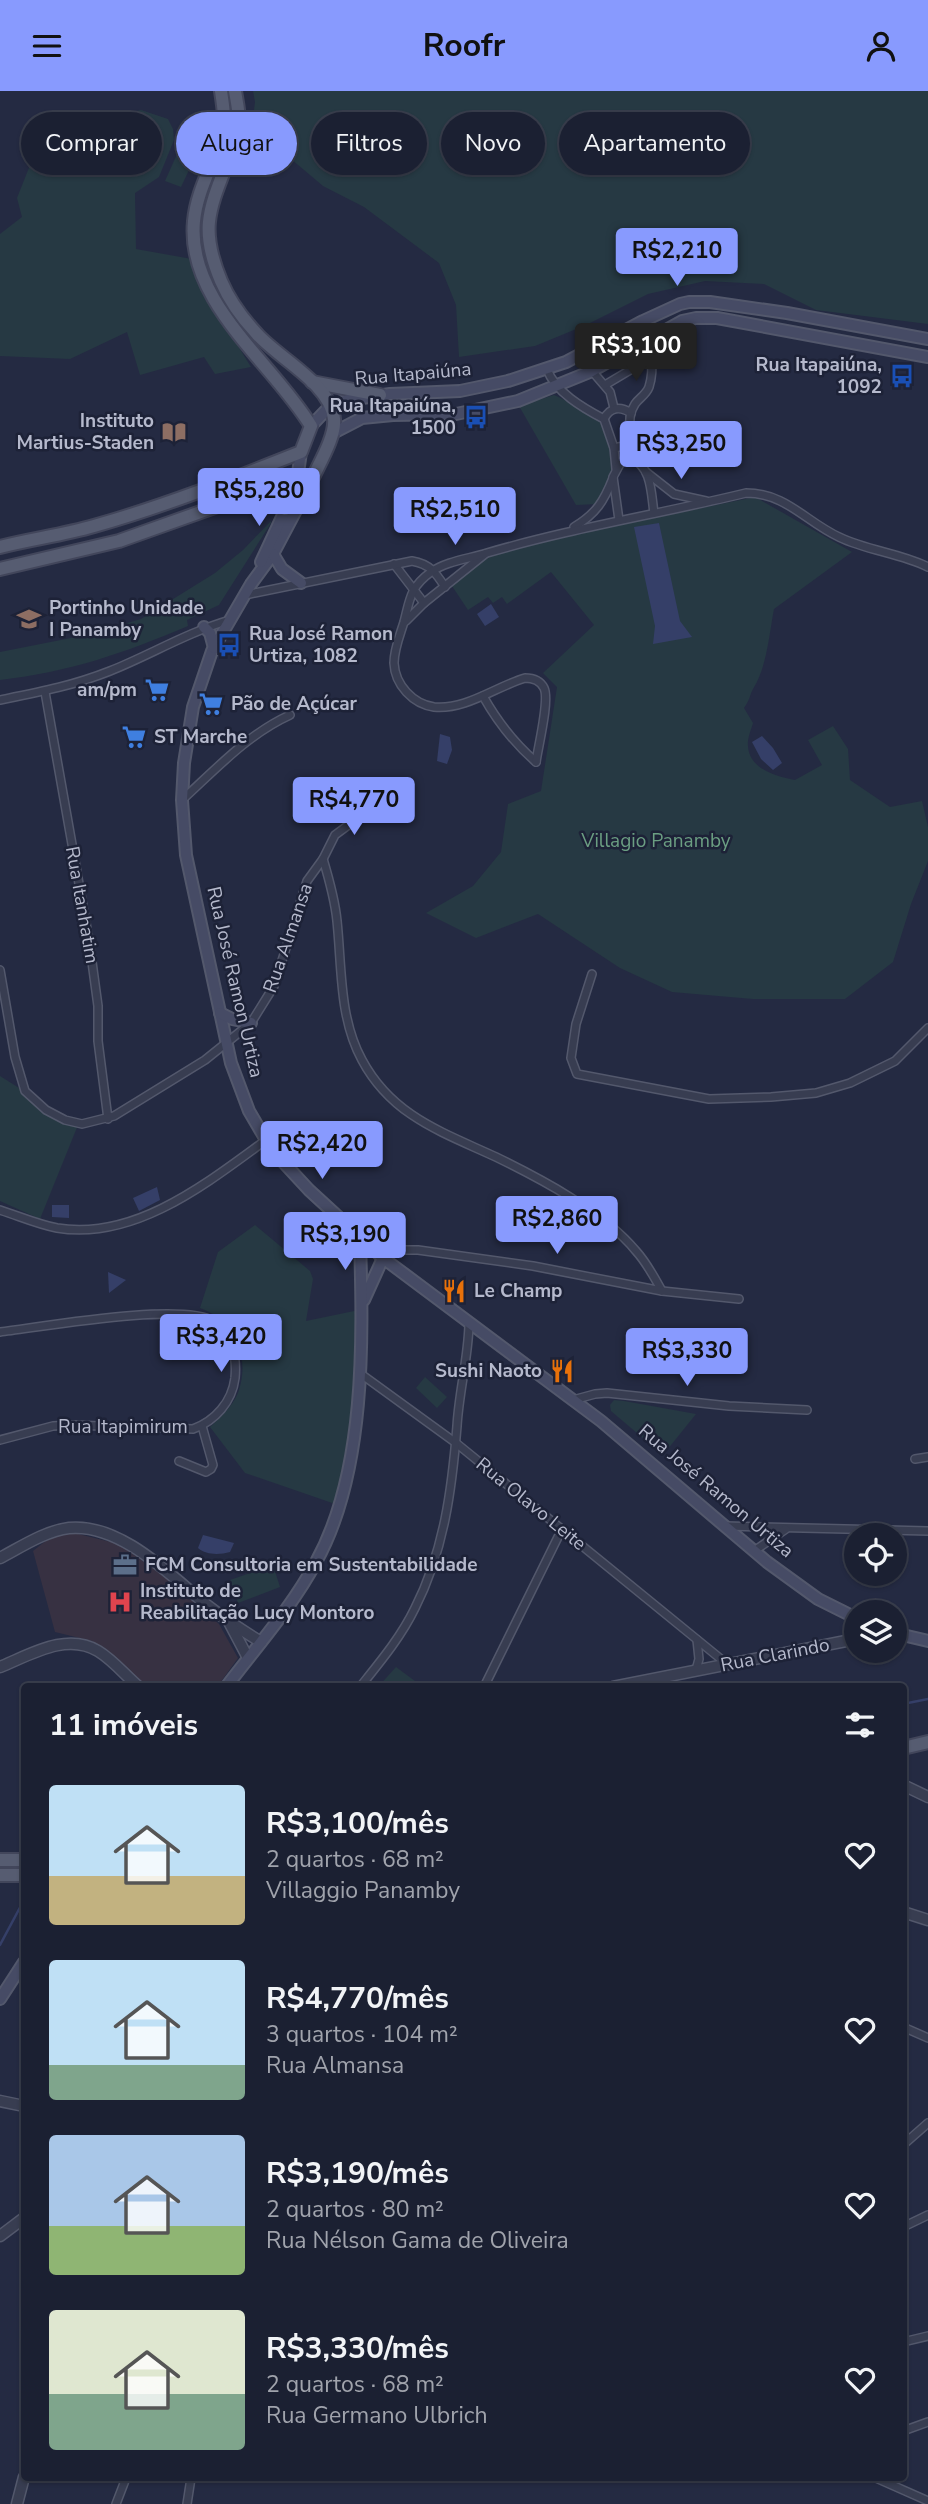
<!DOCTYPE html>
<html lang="pt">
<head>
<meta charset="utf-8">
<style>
  :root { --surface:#1b2032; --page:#282d3e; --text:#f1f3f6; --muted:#a0a3ac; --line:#393e4d; --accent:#889afe }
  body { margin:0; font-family:"Nunito Sans",sans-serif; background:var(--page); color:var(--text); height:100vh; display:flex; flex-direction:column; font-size:26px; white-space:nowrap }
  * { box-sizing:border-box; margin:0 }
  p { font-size:23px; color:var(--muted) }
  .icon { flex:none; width:38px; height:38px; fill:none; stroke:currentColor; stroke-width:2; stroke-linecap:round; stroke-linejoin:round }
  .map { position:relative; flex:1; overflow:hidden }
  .panel { position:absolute; left:21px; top:1592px; width:886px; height:798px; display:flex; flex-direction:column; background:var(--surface); border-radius:7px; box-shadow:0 2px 5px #0004,0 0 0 2px var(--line) }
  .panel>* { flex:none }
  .banner { position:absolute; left:21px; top:21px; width:887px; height:63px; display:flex; gap:14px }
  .controls { position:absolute; left:844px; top:1432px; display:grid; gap:14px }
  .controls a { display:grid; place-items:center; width:63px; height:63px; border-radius:50%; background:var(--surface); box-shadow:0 2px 5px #0004,0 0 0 2px var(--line); font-size:35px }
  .price { position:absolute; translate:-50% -60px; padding:0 16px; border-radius:7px; background:var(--accent); color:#111; font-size:23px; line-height:46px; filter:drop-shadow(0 2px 4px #0008) }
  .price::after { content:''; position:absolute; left:50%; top:42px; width:21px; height:16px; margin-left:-10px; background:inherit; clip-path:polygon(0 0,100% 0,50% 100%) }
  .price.current { background:#222; color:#fff }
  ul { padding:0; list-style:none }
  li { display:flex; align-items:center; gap:21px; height:175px; padding:0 28px }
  li span { display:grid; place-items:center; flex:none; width:196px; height:140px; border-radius:7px; color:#555 }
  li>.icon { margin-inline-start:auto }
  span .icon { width:84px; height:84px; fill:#fffc; stroke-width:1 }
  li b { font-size:30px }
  h2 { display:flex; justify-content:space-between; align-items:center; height:84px; padding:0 28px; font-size:30px }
  .tag { padding:0 24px; border-radius:32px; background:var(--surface); box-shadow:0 2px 5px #0004,0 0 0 2px var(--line); font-size:24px; line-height:63px }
  .tag.current { background:var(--accent); color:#111 }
  header { display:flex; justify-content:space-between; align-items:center; height:91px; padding:0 28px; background:var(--accent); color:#111; font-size:32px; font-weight:700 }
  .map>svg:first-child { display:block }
  .medical { fill:#373142 }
  .green { fill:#263943 }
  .water { fill:#353f68 }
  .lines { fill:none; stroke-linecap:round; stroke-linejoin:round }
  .stream { stroke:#353f68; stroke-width:2.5 }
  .minor-casing { stroke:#53586c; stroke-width:10 }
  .tertiary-casing { stroke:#53586c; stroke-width:13 }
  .secondary-casing { stroke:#53586c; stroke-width:14 }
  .primary-casing { stroke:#42465b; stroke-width:16 }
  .minor { stroke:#383d51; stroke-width:7 }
  .tertiary { stroke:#383d51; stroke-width:10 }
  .secondary { stroke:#464b65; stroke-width:10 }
  .primary { stroke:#565c71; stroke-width:12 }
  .labels { text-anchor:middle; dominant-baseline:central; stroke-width:5; stroke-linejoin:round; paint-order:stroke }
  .poi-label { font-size:19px; font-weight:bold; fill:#b5b9cc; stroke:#1d2237; text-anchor:start }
  .street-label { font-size:19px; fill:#b5b9cc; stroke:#1d2237 }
  .park-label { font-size:19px; fill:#6b9e82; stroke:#1d2237 }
</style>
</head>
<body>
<header><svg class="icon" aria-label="menu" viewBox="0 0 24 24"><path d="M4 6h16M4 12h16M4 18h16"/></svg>Roofr<svg class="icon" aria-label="person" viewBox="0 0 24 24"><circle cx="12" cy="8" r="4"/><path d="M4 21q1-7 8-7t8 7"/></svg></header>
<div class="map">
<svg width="928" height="2413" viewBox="0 0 928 2413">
  <rect width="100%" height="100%" fill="#242a42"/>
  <polygon class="medical" points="70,1441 119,1453 169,1489 219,1533 238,1567 217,1596 147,1596 92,1550 55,1541 33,1460 52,1445"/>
  <g class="green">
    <polygon points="253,0 928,0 928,233 816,219 764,193 705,190 648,203 586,234 535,255 459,266 456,214 439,172 364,116 323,95 252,35 255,11"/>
    <polygon points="141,19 168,28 173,38 174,49 159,86 135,102 136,158 192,168 196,187 251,276 215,283 204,266 140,284 127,241 70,268 0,265 0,143 22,126 17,107 38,54 83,31"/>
    <polygon points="182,52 199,58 181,96 165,90"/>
    <path d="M 554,304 C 571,311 585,323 602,330 C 617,370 617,376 597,413 L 576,414 L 519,315 Z"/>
    <path d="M 755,406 L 852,461 L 774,518 C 769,544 767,576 753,598 C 750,603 750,609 744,617 L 753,632 C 751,639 747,648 748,655 C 749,678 777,686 795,689 L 822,674 L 808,649 L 833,635 L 848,658 L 850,689 L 890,716 L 922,710 L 928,736 L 928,770 L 911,813 L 893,871 L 845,908 L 753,908 L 672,901 L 620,877 L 538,823 L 476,847 L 426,822 L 473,795 L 501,761 L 508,713 L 541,700 L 557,596 L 543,582 L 594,534 L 551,481 L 507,513 L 502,506 L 493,512 L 488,506 L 468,519 L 452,495 L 489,465 L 571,444 Z"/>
    <path d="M 271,430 L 271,432 L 219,514 L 187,529 L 188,535 C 124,562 70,581 0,589 L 0,561 L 86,544 L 141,528 L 215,482 L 243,459 Z"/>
    <polygon points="0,985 78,1034 40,1128 0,1110"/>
    <path d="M 255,1134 L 310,1180 L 313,1188 L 306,1230 L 359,1219 C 358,1285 349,1349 338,1414 L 245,1382 L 210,1336 C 221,1326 232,1316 238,1302 C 251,1266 235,1230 200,1217 L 218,1161 Z"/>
    <polygon points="425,1286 447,1306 437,1317 416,1297"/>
    <polygon points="614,1309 624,1310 696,1323 663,1364 611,1320 610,1314"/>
    <polygon points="273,1474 280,1496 238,1512 230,1489"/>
    <polygon points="396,1576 423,1596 378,1596"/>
  </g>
  <g class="water">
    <polygon points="659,432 680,530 692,546 653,553 655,535 634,436"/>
    <polygon points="491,513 499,526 485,535 477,523"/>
    <polygon points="440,643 450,646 452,659 447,673 437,670"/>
    <polygon points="762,645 773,657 782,672 773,679 761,668 752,651"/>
    <polygon points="157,1096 160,1109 139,1120 133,1107"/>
    <polygon points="52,1114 69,1114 69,1127 52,1126"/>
    <polygon points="108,1181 126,1189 109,1202"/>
    <path d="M 203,1444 L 234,1452 L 230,1461 C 219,1464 206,1464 198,1457 Z"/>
  </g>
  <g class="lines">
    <g class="stream">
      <polyline points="903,1613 928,1608"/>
      <polyline points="0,1854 24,1809"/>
    </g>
    <g class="minor-casing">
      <g id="minor">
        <path d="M 547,278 C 555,301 583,317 604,328 L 614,357 L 616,378"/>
        <polyline points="592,280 610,301 614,317"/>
        <polyline points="605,294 652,266"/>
        <path d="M 604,328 C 610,316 620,315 631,322"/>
        <polyline points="614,357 633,353"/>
        <path d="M 641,372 C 634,355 623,331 635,313 C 639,307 646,304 649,296 C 656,274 649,252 643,230"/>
        <polyline points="646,381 674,403 706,410"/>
        <path d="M 619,429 L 613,386 L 621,371 L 631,367 C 652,376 651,402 654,422"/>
        <path d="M 574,436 C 596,423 604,410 613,387"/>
        <polyline points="394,473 424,512"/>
        <path d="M 245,504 L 412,470 C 430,473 436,482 445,496"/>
        <polyline points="406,530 424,512 485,463"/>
        <polyline points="45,601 89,849 98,915 98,950 108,1028"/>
        <path d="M 483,605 C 497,630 514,652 536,671"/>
        <path d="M 0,609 C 40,601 72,595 110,580 C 150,564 188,541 230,529"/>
        <path d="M 536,671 C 538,656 550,609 544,597 C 540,589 533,587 525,587 C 495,596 466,619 434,616 C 413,613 395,594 394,572 C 394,558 400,544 404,531 C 410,508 410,496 431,481 C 447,470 468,468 487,462 C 572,437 660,423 746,402 C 786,402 806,431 839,446 C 868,460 900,462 928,476"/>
        <path d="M 182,709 C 216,678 248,643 290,624"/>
        <path d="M 323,768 C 329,788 335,809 337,830 C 342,877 339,927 362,969 C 392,1025 442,1041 496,1066 C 541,1088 604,1121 636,1160 C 647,1172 654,1186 662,1200"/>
        <polyline points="0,879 15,966 25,1000 46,1019 65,1029 82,1033 114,1025 205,969 251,932 274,895 307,790 323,768 335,744 358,727 381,718"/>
        <polyline points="592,883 576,933 571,967 577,983 709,1008 771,1006 816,1002 850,992 895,970 928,937"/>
        <path d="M 0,1119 C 19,1125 37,1133 57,1137 C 135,1150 207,1092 266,1049"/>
        <polyline points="383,1167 401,1159 418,1159 533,1175 662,1200 739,1208"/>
        <path d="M 0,1241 C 42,1236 181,1211 213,1230 C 232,1242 237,1266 235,1287 C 232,1311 215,1330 193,1338 L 71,1334 L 53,1335 L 0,1349"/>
        <polyline points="361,1283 456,1352 727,1573"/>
        <polyline points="573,1309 595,1303 607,1302 729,1315 807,1319"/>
        <polyline points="915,1368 928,1366"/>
        <polyline points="179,1370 206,1381 211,1378 213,1374 202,1335"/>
        <polyline points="726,1435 928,1440"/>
        <polyline points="754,1460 786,1438"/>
        <polyline points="696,1579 699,1568 697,1549"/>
        <path d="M 360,1596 C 380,1571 401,1546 415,1517 C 444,1460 452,1398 457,1335 C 459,1301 468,1268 469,1234"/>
        <polyline points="484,1596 562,1438"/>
        <polyline points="903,1936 928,1947"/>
        <polyline points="903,2054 928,2032"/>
        <polyline points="903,2136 928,2124"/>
        <polyline points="903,2251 928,2245"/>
        <polyline points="903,2340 928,2331"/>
        <polyline points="231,2387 247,2387"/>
        <polyline points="876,2387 928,2410"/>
        <polyline points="116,2413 126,2387"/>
        <polyline points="187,2413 191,2387"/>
      </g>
    </g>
    <g class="tertiary-casing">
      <g id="tertiary">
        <path d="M 0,1467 C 21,1456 45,1440 69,1437 C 121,1432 171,1485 208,1515 C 225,1528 243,1540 261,1551"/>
        <polyline points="229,1531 248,1567"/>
        <path d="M 0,1576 C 30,1564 66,1541 98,1560 C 113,1569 126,1585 139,1596"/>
        <polyline points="613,1596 856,1548"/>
        <polyline points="903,1694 928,1706"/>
        <polyline points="903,1821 928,1829"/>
        <polyline points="0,2010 24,2015"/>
        <polyline points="0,2145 24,2127"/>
        <polyline points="17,2413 24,2386"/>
      </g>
    </g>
    <g class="secondary-casing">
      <g id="secondary">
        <polyline points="311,335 330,315 348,309 390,303 460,300 508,290 566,271 643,230 680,213 689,211 710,211 787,222 928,248"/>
        <polyline points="333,342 362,327 393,324 456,323 518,310 592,280 682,230 696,227 717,227 928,266"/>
        <polyline points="310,393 273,463 251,493 212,560 193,616 184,672 182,709 186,764 231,972 249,1020 266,1049 284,1072 309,1099 383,1167 601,1330 767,1471 818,1508 856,1527"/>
        <polyline points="273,463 282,478 301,492"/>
        <polyline points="261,471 296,396 301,361"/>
        <polyline points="204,536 210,542 214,557"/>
        <polyline points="220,922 232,928 251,932"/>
        <polyline points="364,1209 383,1167"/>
        <polyline points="894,1542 928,1550"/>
        <path d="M 226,1596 C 257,1555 292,1516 316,1471 C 366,1381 363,1249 360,1148"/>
        <polyline points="0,1908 24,1871"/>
      </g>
    </g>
    <g class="primary-casing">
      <g id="primary">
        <polyline points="312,291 380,304"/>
        <polyline points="268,399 279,407 285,418"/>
        <path d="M 0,456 C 31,448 63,444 94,435 C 165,415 233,388 301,361 L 311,335 C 273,272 186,211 194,130 C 197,98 214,73 222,43 C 226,29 223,14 221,0"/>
        <path d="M 0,478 L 119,450 L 254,402 L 310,393 C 317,376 336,346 334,328 C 331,293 278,267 257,243 C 243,228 229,209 221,190 C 200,140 208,121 227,72 C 231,61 237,49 239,37 C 240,25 237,12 235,0"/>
        <polyline points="903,1657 928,1651"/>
        <polyline points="0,1769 24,1769"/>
        <polyline points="0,1784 24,1784"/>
      </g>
    </g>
    <use href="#minor" class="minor"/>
    <use href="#tertiary" class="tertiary"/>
    <use href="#secondary" class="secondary"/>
    <use href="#primary" class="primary"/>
  </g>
  <defs>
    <g id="bus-bare" transform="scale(1.89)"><path d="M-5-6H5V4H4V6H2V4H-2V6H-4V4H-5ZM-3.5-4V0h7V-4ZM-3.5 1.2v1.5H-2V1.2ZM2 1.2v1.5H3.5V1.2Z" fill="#1a4fb4" stroke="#1d2237" stroke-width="2.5" paint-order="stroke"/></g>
    <g id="library-bare" transform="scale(1.89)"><path d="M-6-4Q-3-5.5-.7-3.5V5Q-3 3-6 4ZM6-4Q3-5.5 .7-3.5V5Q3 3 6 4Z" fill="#8d6e63" stroke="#1d2237" stroke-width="2.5" paint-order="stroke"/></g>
    <g id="school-bare" transform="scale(1.89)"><path d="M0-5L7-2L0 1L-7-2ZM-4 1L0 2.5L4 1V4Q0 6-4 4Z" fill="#8d6e63" stroke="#1d2237" stroke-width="2.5" paint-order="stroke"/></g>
    <g id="supermarket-bare" transform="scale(1.89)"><path d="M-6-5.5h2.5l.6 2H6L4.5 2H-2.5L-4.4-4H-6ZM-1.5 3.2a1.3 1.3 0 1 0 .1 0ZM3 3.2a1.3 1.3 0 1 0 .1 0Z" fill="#3f7fe0" stroke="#1d2237" stroke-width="2.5" paint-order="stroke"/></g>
    <g id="restaurant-bare" transform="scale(1.89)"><path d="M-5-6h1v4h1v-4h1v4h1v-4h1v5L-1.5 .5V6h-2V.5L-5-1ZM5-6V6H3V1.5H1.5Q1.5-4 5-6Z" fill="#e8710a" stroke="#1d2237" stroke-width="2.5" paint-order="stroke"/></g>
    <g id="office-bare" transform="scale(1.89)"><path d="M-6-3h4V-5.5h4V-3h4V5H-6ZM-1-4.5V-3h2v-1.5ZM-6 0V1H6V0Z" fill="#5c6f8a" stroke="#1d2237" stroke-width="2.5" paint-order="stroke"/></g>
    <g id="hospital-bare" transform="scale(1.89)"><path d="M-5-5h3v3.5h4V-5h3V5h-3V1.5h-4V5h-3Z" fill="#e0444e" stroke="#1d2237" stroke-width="2.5" paint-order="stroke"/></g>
  </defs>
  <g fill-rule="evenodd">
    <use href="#bus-bare" x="902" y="285"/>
    <use href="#bus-bare" x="476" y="326"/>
    <use href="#library-bare" x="174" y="341"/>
    <use href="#school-bare" x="29" y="528"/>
    <use href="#bus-bare" x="229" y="554"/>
    <use href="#supermarket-bare" x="157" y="599"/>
    <use href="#supermarket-bare" x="211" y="613"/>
    <use href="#supermarket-bare" x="134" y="646"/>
    <use href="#restaurant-bare" x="454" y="1200"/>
    <use href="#restaurant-bare" x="562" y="1280"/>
    <use href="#office-bare" x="125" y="1474"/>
    <use href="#hospital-bare" x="120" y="1511"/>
  </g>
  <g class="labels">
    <g class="poi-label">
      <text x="882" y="274" text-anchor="end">Rua Itapaiúna,<tspan x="882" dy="22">1092</tspan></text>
      <text x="456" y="315" text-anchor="end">Rua Itapaiúna,<tspan x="456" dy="22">1500</tspan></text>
      <text x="154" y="330" text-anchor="end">Instituto<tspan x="154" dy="22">Martius-Staden</tspan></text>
      <text x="49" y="517">Portinho Unidade<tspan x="49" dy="22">I Panamby</tspan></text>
      <text x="249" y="543">Rua José Ramon<tspan x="249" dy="22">Urtiza, 1082</tspan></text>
      <text x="137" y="599" text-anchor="end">am/pm</text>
      <text x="231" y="613">Pão de Açúcar</text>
      <text x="154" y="646">ST Marche</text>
      <text x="474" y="1200">Le Champ</text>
      <text x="542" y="1280" text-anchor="end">Sushi Naoto</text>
      <text x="145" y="1474">FCM Consultoria em Sustentabilidade</text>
      <text x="140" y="1500">Instituto de<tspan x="140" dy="22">Reabilitação Lucy Montoro</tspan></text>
    </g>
    <g class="street-label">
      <text transform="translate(413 283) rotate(-5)">Rua Itapaiúna</text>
      <text transform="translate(82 814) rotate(80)">Rua Itanhatim</text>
      <text transform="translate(288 847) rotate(-71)">Rua Almansa</text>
      <text transform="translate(235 891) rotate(77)">Rua José Ramon Urtiza</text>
      <text x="123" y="1336">Rua Itapimirum</text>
      <text transform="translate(716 1400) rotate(40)">Rua José Ramon Urtiza</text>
      <text transform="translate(531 1413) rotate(39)">Rua Olavo Leite</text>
      <text transform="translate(775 1564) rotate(-11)">Rua Clarindo</text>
    </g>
    <g class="park-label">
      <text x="656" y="750">Villagio Panamby</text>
    </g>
  </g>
</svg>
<div class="controls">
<a><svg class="icon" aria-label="locate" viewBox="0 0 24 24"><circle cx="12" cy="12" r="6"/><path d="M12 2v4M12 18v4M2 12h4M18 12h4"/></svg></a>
<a><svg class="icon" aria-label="layers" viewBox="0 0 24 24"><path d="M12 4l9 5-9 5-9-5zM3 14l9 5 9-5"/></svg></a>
</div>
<b class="price" style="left:677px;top:197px">R$2,210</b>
<b class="price current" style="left:636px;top:292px">R$3,100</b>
<b class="price" style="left:681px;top:390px">R$3,250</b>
<b class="price" style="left:259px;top:437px">R$5,280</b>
<b class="price" style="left:455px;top:456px">R$2,510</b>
<b class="price" style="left:354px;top:746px">R$4,770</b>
<b class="price" style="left:322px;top:1090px">R$2,420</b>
<b class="price" style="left:557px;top:1165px">R$2,860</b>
<b class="price" style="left:345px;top:1181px">R$3,190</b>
<b class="price" style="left:221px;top:1283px">R$3,420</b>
<b class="price" style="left:687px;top:1297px">R$3,330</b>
<div class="banner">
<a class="tag">Comprar</a>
<a class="tag current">Alugar</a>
<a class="tag">Filtros</a>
<a class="tag">Novo</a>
<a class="tag">Apartamento</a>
</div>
<section class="panel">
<h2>11 imóveis<svg class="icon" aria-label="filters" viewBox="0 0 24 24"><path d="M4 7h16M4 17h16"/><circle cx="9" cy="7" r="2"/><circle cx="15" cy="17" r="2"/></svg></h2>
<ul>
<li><span style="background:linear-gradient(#bfe0f5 65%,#c2b280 0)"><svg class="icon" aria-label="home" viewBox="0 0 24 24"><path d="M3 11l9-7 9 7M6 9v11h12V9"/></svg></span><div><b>R$3,100/mês</b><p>2 quartos · 68 m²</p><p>Villaggio Panamby</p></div><svg class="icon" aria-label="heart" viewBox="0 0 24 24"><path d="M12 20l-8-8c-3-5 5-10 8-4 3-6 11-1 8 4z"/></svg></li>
<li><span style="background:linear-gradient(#bfe0f5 75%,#7fa58c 0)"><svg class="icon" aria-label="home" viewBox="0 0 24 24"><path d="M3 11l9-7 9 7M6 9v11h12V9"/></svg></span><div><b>R$4,770/mês</b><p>3 quartos · 104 m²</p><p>Rua Almansa</p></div><svg class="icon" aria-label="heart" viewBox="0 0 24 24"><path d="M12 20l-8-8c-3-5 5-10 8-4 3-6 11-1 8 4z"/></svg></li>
<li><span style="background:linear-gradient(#a9c7e8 65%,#8fb573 0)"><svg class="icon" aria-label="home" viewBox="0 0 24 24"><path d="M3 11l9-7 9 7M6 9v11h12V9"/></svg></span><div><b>R$3,190/mês</b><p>2 quartos · 80 m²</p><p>Rua Nélson Gama de Oliveira</p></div><svg class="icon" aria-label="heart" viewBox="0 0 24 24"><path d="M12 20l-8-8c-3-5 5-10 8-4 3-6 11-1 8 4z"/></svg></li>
<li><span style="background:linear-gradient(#dfe7d0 60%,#7fa58c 0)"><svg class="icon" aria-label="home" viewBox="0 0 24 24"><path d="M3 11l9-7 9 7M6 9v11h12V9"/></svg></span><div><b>R$3,330/mês</b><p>2 quartos · 68 m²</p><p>Rua Germano Ulbrich</p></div><svg class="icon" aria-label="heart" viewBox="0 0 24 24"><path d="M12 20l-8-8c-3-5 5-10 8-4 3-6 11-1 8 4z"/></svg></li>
</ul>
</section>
</div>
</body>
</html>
